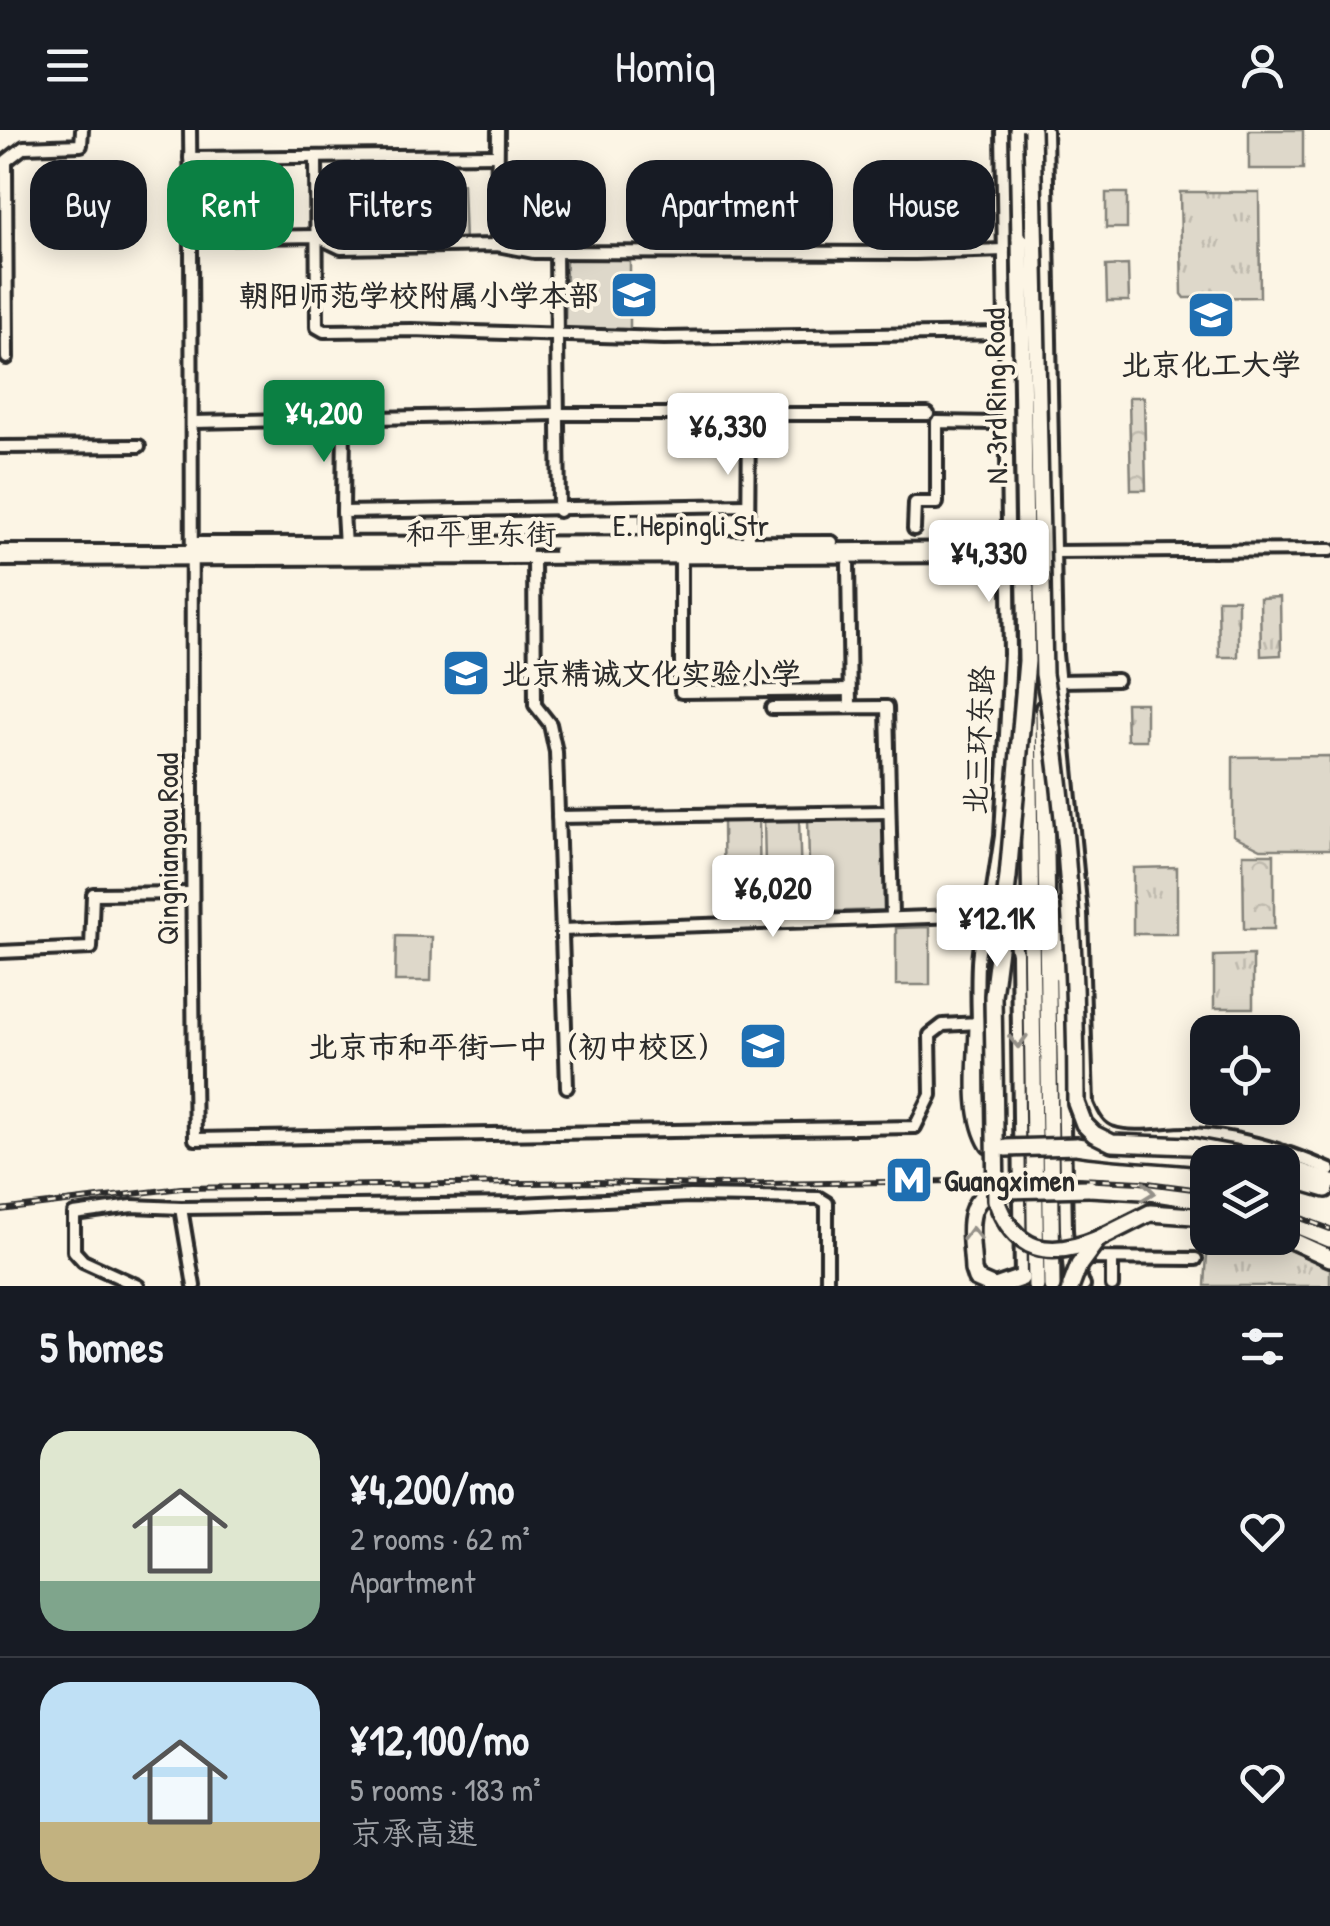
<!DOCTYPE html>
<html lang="en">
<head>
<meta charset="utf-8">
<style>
  :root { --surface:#171b24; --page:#242831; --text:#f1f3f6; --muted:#9ea1a6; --line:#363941; --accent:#0b8043 }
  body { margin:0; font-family:"Patrick Hand","LXGW WenKai TC",sans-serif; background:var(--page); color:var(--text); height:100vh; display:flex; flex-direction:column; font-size:38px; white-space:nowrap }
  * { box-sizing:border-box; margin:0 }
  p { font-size:32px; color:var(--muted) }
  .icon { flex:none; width:55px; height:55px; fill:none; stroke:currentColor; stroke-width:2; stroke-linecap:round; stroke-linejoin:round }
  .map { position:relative; height:1156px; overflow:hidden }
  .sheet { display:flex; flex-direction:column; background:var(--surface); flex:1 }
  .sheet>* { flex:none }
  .hud { position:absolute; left:30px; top:30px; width:1270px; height:90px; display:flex; gap:20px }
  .tools { position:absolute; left:1190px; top:885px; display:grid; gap:20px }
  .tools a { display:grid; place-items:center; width:110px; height:110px; border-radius:20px; background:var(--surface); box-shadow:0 5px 25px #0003; font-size:50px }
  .price { position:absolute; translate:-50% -85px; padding:0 22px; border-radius:10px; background:#fff; color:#222; font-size:32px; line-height:65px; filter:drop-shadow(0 2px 5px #0008) }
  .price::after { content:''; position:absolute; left:50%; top:60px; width:30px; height:22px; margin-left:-15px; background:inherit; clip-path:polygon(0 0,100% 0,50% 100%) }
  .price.selected { background:var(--accent); color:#fff }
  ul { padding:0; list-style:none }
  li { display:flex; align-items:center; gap:30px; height:250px; padding:0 40px }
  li+li { border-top:2px solid var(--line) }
  li span { display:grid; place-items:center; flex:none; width:280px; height:200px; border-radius:30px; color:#555 }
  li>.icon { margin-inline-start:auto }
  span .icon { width:120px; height:120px; fill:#fffc; stroke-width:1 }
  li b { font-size:42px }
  h2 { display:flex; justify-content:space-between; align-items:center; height:120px; padding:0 40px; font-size:42px }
  .tag { padding:0 35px; border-radius:30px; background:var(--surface); box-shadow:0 5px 25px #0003; font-size:35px; line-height:90px }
  .tag.selected { background:var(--accent); color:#fff }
  header { display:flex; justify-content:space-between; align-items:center; height:130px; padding:0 40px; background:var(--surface); font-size:45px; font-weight:600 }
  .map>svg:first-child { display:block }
  .green { fill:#ded8ca; stroke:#84827a; stroke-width:2.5 }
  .forest { fill:url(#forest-crowns); stroke:#84827a; stroke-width:2.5 }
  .park { fill:url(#park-tufts); stroke:#84827a; stroke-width:2.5 }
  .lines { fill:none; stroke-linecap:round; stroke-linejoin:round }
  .minor-casing { stroke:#2b2b2b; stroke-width:18 }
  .highway-casing { stroke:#2b2b2b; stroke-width:22 }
  .minor { stroke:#fcf5e5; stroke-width:10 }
  .highway { stroke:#fcf5e5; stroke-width:15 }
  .rail-casing { stroke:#2b2b2b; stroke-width:6 }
  .rail { stroke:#fcf5e5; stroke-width:2.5; stroke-dasharray:8; stroke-linecap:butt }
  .highway-bridge-casing { stroke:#2b2b2b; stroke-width:22; stroke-linecap:butt }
  .highway-bridge { stroke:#fcf5e5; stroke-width:15 }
  .oneway { stroke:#949088 }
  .labels { text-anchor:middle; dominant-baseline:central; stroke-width:8; stroke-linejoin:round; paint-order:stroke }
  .poi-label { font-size:30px; font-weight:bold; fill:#2b2b2b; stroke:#fcf5e5; text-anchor:end }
  .street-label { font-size:30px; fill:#2b2b2b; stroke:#fcf5e5 }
</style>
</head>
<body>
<header><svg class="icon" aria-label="menu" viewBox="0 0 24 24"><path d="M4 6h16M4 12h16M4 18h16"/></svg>Homiq<svg class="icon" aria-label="person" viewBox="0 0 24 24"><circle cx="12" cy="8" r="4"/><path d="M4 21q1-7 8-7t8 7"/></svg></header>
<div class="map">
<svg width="1330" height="1156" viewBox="0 0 1330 1156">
  <defs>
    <pattern id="forest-crowns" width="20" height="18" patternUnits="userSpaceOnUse" patternTransform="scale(2.5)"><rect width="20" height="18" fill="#ded8ca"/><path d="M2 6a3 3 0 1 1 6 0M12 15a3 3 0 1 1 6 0" fill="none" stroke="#bfbaae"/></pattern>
    <pattern id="park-tufts" width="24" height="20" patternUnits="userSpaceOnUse" patternTransform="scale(2.5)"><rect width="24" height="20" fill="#ded8ca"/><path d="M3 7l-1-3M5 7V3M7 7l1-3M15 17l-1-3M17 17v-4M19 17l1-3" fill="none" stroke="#bfbaae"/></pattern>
  </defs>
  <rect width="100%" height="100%" fill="#fcf5e5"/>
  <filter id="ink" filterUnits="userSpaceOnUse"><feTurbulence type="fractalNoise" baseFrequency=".01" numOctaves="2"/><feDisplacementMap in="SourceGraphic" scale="20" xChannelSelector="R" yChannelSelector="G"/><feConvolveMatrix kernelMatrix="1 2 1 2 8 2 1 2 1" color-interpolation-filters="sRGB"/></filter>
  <g filter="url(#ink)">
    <g class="green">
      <rect x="1249" y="0" width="54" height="39"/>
      <polygon points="463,54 465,113 371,115 370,56"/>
      <rect x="1106" y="63" width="21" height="35"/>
      <polygon points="630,128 630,199 565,200 566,130"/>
      <polygon points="1128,135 1129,171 1107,171 1106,136"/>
      <polygon points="1330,626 1330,719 1261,719 1233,705 1233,627"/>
      <polygon points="885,686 887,780 810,782 808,688"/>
      <polygon points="799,688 802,783 766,784 764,689"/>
      <polygon points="759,689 760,784 724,785 723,690"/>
      <polygon points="930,797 930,855 896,855 896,798"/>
      <polygon points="396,806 432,807 431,851 395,851"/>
    </g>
    <g class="forest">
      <polygon points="1129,267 1144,267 1146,360 1131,360"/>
      <polygon points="1243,724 1274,724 1274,799 1244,799"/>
    </g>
    <g class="park">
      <polygon points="1180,62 1259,62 1260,167 1185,168 1182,164"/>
      <polygon points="1280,467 1281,525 1261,526 1260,468"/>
      <polygon points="1218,469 1238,469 1238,527 1219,527"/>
      <polygon points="1126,573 1146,573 1146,610 1127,610"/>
      <polygon points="1177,737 1177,804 1133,804 1133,738"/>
      <polygon points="1253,825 1253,878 1214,878 1214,826"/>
      <path d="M 1208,1108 C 1262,1107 1282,1115 1330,1138 L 1330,1156 L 1205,1156 Z"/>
    </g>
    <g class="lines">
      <g class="minor-casing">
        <g id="minor">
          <path d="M 190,0 C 194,336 189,673 195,1009 L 915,997 L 931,965 L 930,905 L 943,895 L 978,893 C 977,849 975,808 992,766"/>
          <polyline points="1002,0 1010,524 1001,706 992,766 998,784 1013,804 1017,823 1021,1150"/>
          <path d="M 1046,0 L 1056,524 L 1081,783 L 1087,974 C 1092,986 1098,999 1111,1003 C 1135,1011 1163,1004 1188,1004 C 1238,1005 1285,1020 1330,1040"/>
          <polyline points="316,27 317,197 324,201 412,200 664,208 1005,203"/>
          <polyline points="190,28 497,25"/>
          <polyline points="191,108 316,106 341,118 497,115 534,122 915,123 1004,120"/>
          <polyline points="497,115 498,0"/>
          <polyline points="556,122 559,381"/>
          <polyline points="7,228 6,31 24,17 81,15 82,0"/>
          <polyline points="193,292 558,284 928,284"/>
          <polyline points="0,317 139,316"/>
          <polyline points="648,377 648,412"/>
          <polyline points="343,382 344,289"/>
          <polyline points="914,399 915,373 937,373 937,292 995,293"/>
          <polyline points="748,412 749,284"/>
          <polyline points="193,413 832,412"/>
          <polyline points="345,417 343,382 748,375"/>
          <polyline points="0,421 527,421"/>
          <polyline points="559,421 1012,418"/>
          <polyline points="681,427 681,562 849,560"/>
          <polyline points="534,428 535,575 550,594 556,622 567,957"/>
          <polyline points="0,430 997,426 1053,422 1330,420"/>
          <polyline points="848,434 850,577"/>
          <polyline points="1058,551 1117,550"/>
          <polyline points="772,578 887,577 892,786"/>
          <polyline points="558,687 889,682"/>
          <polyline points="562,800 987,785"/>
          <polyline points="0,822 91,818 93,764 190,763"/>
          <polyline points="1061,840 1066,1100 1071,1153"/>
          <polyline points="181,1078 194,1156"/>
          <polyline points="1082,1128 1196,1129"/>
          <polyline points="1112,1131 1112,1156"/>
          <polyline points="1076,1134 1084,1156"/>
          <polyline points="138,1156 83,1131 74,1121 74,1084 132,1076 181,1078 520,1074 690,1066 819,1068 827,1073 827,1156"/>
        </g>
      </g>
      <g class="highway-casing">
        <g id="highway">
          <polyline points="1018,0 1020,110"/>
          <polyline points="1044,578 1052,1156"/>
          <polyline points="1028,585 1036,1156"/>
          <polyline points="992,766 1010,774 1030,811"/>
          <polyline points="1052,778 1060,843"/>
          <path d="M 978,893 C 978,930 969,983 989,1015 L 1002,1018"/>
          <path d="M 1076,1016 C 1129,1024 1182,1023 1235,1032"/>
          <polyline points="1282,1035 1330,1052"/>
          <polyline points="1282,1046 1326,1059"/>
          <polyline points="1089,1058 1143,1061 1208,1071"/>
          <polyline points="1282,1089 1330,1109"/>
          <polyline points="1282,1106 1330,1128"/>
          <polyline points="1098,1109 1150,1083 1208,1087"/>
          <path d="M 992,1156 L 976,1149 L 973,1140 C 972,1108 959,1063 1004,1060"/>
          <polyline points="998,1156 1021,1148"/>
        </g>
      </g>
      <use href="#minor" class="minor"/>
      <use href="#highway" class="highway"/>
      <g class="rail-casing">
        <g id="rail">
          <polyline points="0,1080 181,1058 595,1052 705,1055 1079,1049 1140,1052 1208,1061"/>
          <polyline points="1282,1081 1330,1099"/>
        </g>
      </g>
      <use href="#rail" class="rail"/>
      <g class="highway-bridge-casing">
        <g id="highway-bridge">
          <path d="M 1032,0 L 1044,544 C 1068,686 1076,829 1076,973 L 1084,994 L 1094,1004 L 1112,1013 L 1190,1016 L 1275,1032"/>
          <path d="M 1020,110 L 1027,531 L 1008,747 L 993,866 L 996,1070 C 1015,1123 1049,1129 1098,1109"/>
          <polyline points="1006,1018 1076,1016"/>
          <polyline points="1004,1060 1089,1058"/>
          <polyline points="1071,1156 1079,1135 1098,1109"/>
        </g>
      </g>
      <use href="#highway-bridge" class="highway-bridge"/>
    </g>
    <defs><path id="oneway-chevron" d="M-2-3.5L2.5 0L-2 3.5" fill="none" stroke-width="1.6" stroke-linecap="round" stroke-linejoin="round" transform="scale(2.5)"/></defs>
    <g class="oneway">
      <use href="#oneway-chevron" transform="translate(1018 911) rotate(89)"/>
      <use href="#oneway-chevron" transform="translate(1148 1062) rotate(6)"/>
      <use href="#oneway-chevron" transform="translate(972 1104) rotate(-91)"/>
    </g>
  </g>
  <defs>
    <g id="school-square" transform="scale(2.5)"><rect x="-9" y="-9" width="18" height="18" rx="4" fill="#1f6fb2" stroke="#fcf5e5"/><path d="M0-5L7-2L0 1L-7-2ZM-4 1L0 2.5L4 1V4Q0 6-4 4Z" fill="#fff"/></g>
    <g id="university-square" transform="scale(2.5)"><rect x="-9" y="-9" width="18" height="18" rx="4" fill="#1f6fb2" stroke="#fcf5e5"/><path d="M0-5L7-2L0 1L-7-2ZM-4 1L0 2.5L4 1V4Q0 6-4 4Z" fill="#fff"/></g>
    <g id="metro-square" transform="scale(2.5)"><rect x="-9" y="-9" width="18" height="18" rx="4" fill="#1f6fb2" stroke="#fcf5e5"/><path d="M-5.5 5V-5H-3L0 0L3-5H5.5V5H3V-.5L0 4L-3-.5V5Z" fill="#fff"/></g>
  </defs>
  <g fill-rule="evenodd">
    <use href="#school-square" x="634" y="165"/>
    <use href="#university-square" x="1211" y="185"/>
    <use href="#school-square" x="466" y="543"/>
    <use href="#school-square" x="763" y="916"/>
    <use href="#metro-square" x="909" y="1050"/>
  </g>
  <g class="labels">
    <g class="poi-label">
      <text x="599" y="165">朝阳师范学校附属小学本部</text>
      <text x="1211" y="234" text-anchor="middle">北京化工大学</text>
      <text x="501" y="543" text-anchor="start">北京精诚文化实验小学</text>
      <text x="728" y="916">北京市和平街一中（初中校区）</text>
      <text x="944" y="1050" text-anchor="start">Guangximen</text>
    </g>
    <g class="street-label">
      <text transform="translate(995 266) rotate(-91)">N. 3rd Ring Road</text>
      <text x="691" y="395">E. Hepingli Str</text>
      <text x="481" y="403">和平里东街</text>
      <text transform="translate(978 610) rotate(-87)">北三环东路</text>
      <text transform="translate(167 719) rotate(-90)">Qingniangou Road</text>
    </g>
  </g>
</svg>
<div class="tools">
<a><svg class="icon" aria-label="locate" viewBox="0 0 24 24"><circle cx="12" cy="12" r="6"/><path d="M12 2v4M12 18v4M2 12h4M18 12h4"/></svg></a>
<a><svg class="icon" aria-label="layers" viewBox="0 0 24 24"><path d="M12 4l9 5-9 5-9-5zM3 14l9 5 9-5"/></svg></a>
</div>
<b class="price selected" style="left:324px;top:335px">¥4,200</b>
<b class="price" style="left:728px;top:348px">¥6,330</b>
<b class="price" style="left:989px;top:475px">¥4,330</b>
<b class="price" style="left:773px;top:810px">¥6,020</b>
<b class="price" style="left:997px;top:840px">¥12.1K</b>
<div class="hud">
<a class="tag">Buy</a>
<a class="tag selected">Rent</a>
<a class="tag">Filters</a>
<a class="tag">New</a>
<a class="tag">Apartment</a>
<a class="tag">House</a>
</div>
</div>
<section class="sheet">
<h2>5 homes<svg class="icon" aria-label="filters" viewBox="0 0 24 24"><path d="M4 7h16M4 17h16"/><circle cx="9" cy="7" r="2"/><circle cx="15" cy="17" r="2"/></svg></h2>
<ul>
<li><span style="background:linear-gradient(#dfe7d0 75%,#7fa58c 0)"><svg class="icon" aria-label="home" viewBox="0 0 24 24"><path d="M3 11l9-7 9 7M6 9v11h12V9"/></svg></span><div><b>¥4,200/mo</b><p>2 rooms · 62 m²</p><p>Apartment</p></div><svg class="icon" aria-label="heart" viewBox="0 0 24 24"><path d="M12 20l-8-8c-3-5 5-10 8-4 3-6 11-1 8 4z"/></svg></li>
<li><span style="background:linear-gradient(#bfe0f5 70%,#c2b280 0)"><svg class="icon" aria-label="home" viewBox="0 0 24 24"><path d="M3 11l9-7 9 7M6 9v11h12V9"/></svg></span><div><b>¥12,100/mo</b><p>5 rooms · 183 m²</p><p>京承高速</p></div><svg class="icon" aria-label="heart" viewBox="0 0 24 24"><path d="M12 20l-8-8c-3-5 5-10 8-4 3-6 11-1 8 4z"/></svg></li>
</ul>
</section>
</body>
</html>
